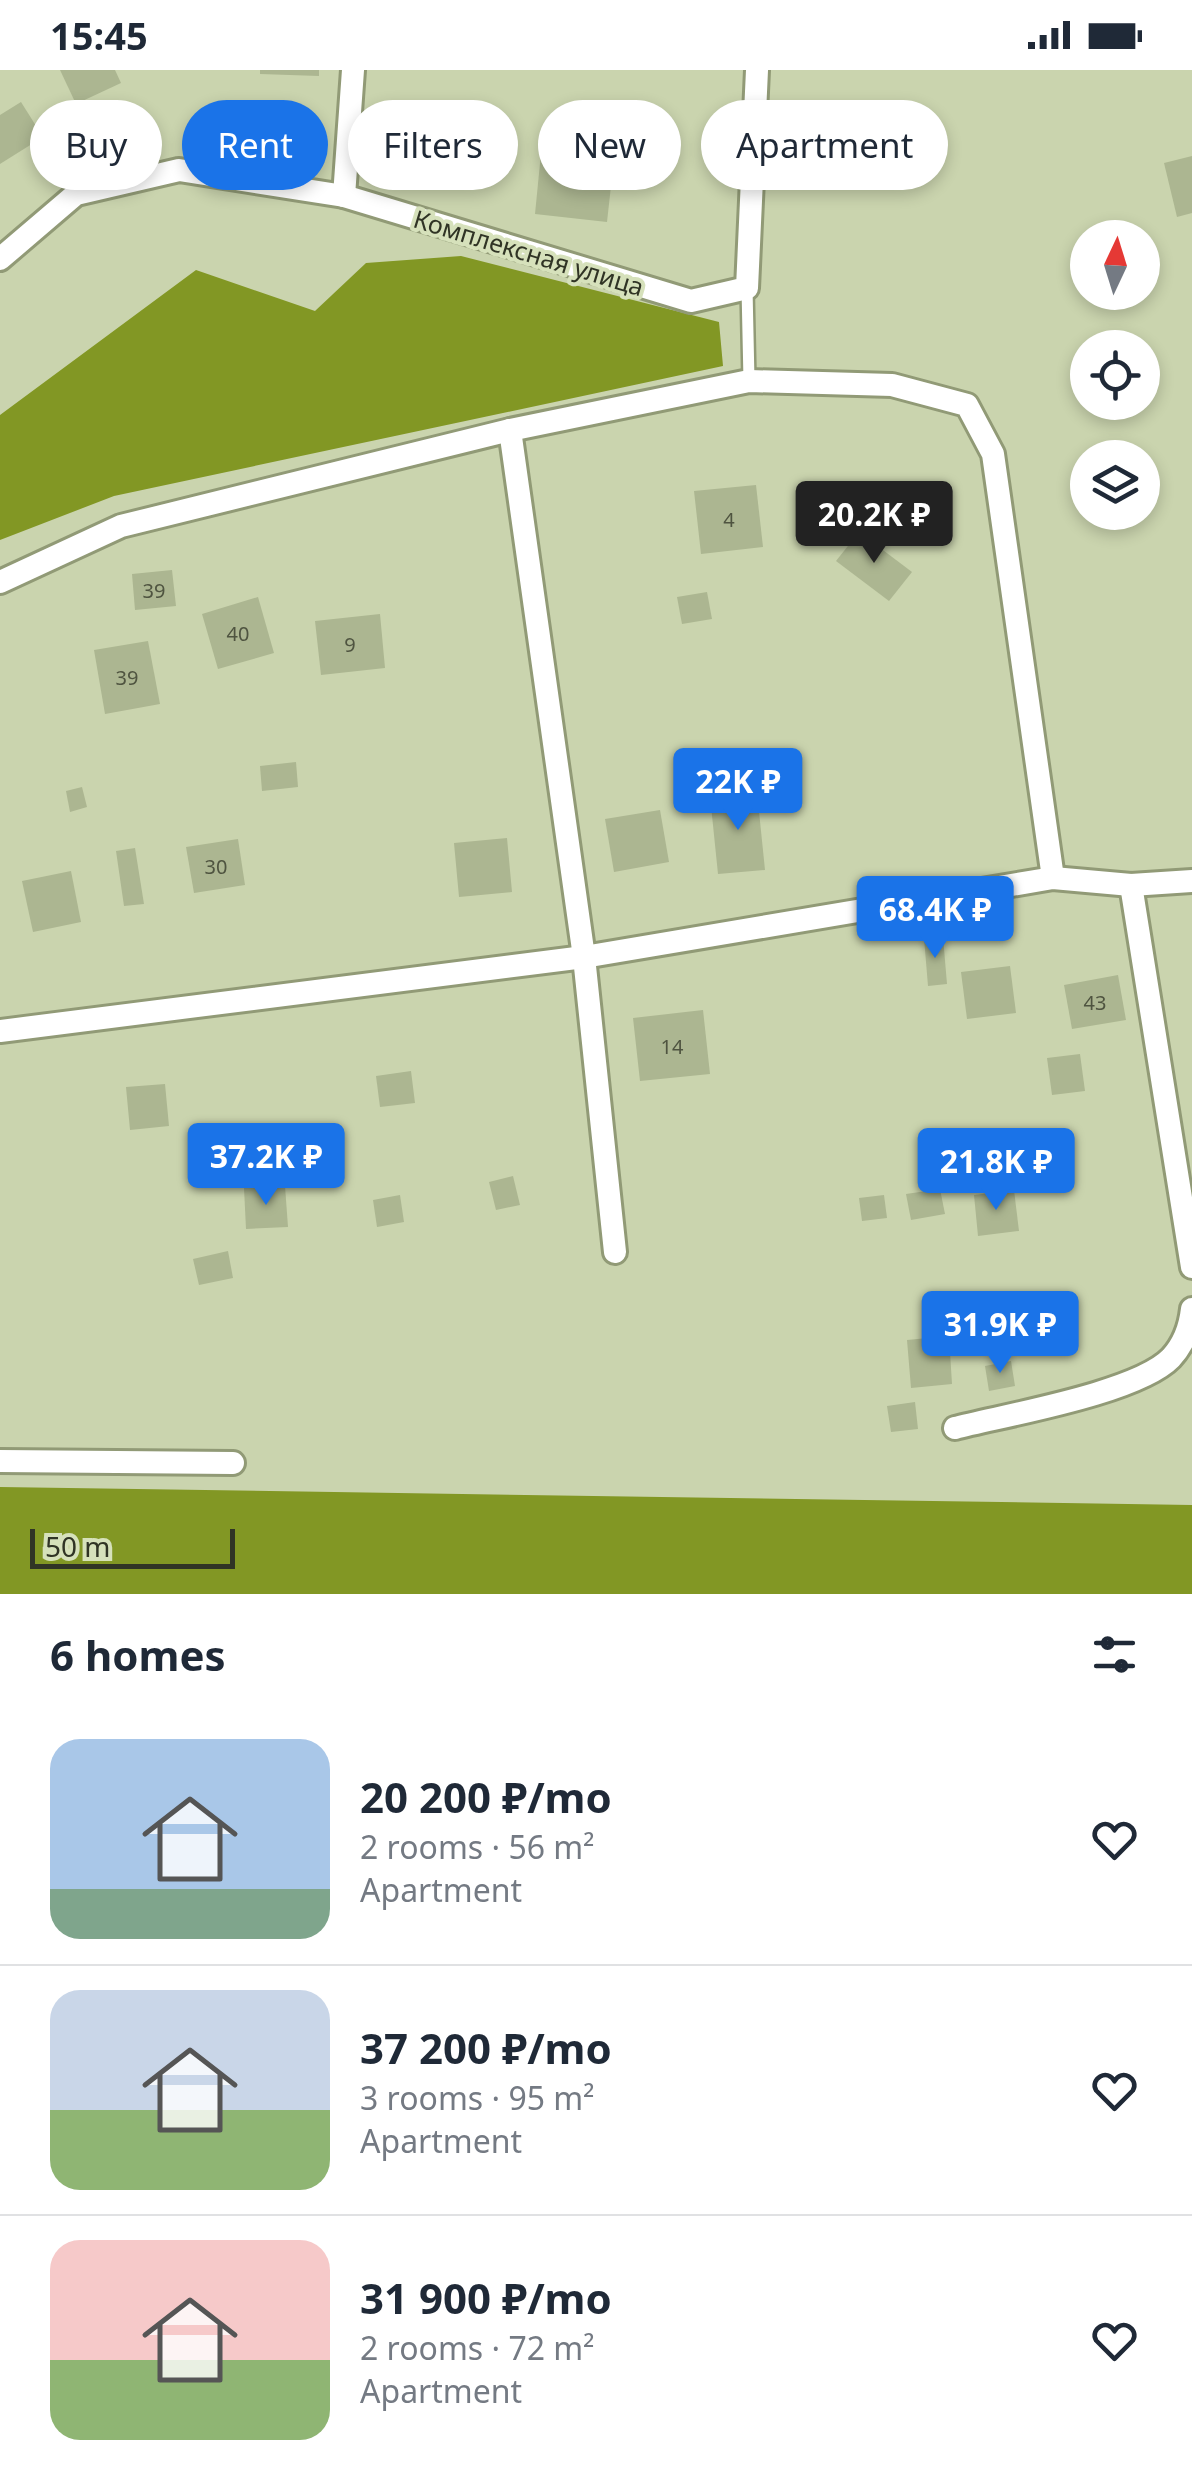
<!DOCTYPE html>
<html lang="en">
<head>
<meta charset="utf-8">
<style>
  :root { --surface:#fff; --page:#f2f2f3; --text:#1f2937; --muted:#747a83; --line:#e0e1e3; --accent:#1a73e8 }
  body { margin:0; font-family:"Noto Sans",sans-serif; background:var(--page); color:var(--text); height:100vh; display:flex; flex-direction:column; font-size:38px; white-space:nowrap }
  * { box-sizing:border-box; margin:0 }
  p { font-size:32px; color:var(--muted) }
  .icon { flex:none; width:55px; height:55px; fill:none; stroke:currentColor; stroke-width:2; stroke-linecap:round; stroke-linejoin:round }
  .map { position:relative; height:1524px; overflow:hidden }
  .sheet { display:flex; flex-direction:column; background:var(--surface); flex:1 }
  .sheet>* { flex:none }
  .guide { position:absolute; left:30px; top:30px; width:1132px; height:90px; display:flex; gap:20px }
  .needle { width:65px; rotate:4deg }
  .controls { position:absolute; left:1070px; top:150px; display:grid; gap:20px }
  .controls a { display:grid; place-items:center; width:90px; height:90px; border-radius:50%; background:var(--surface); box-shadow:0 5px 15px #0003; font-size:50px }
  .scale { position:absolute; left:30px; bottom:25px; width:205px; box-sizing:border-box; padding-left:10px; border:5px solid #303425; border-top:0; font-size:28px; line-height:35px; white-space:nowrap; color:#303425; -webkit-text-stroke:8px #d6e1bb; paint-order:stroke }
  .price { position:absolute; translate:-50% -85px; padding:0 22px; border-radius:10px; background:var(--accent); color:#fff; font-size:32px; line-height:65px; filter:drop-shadow(0 2px 5px #0008) }
  .price::after { content:''; position:absolute; left:50%; top:60px; width:30px; height:22px; margin-left:-15px; background:inherit; clip-path:polygon(0 0,100% 0,50% 100%) }
  .price.selected { background:#222; color:#fff }
  ul { padding:0; list-style:none }
  li { display:flex; align-items:center; gap:30px; height:250px; padding:0 50px }
  li+li { border-top:2px solid var(--line) }
  li span { display:grid; place-items:center; flex:none; width:280px; height:200px; border-radius:30px; color:#555 }
  li>.icon { margin-inline-start:auto }
  span .icon { width:120px; height:120px; fill:#fffc; stroke-width:1 }
  li b { font-size:42px }
  h2 { display:flex; justify-content:space-between; align-items:center; height:120px; padding:0 50px; font-size:42px }
  .tag { padding:0 35px; border-radius:45px; background:var(--surface); box-shadow:0 5px 15px #0003; font-size:35px; line-height:90px }
  .tag.selected { background:var(--accent); color:#fff }
  .status { display:flex; justify-content:space-between; align-items:center; height:70px; padding:0 50px; background:var(--surface); direction:ltr }
  .status svg { height:28px; fill:currentColor }
  .map>svg:first-child { display:block }
  .forest { fill:#829724 }
  .building { fill:#acb691 }
  .lines { fill:none; stroke-linecap:round; stroke-linejoin:round }
  .lane-casing { stroke:#919a76; stroke-width:16 }
  .street-casing { stroke:#919a76; stroke-width:28 }
  .lane { stroke:#fff; stroke-width:11 }
  .street { stroke:#fff; stroke-width:22 }
  .labels { text-anchor:middle; dominant-baseline:central; stroke-width:8; stroke-linejoin:round; paint-order:stroke }
  .number-label { font-size:20px; fill:#4f5440 }
  .street-label { font-size:25px; fill:#303425; stroke:#d6e1bb }
</style>
</head>
<body>
<div class="status"><b>15:45</b><svg viewBox="0 0 49 12"><path d="M0 12V9h3v3zM5 12V6h3v6zM10 12V3h3v9zM15 12V0h3v12zM26 1h20v11H26zM47 4h2v5h-2z"/></svg></div>
<div class="map">
<svg width="1192" height="1524" viewBox="0 0 1192 1524">
  <rect width="100%" height="100%" fill="#cad4ae"/>
  <g class="forest">
    <polygon points="461,186 719,252 723,296 114,426 0,470 0,345 196,200 315,241 366,193"/>
    <polygon points="0,1417 1192,1435 1192,1524 0,1524"/>
  </g>
  <g class="building">
    <polygon points="60,0 115,0 121,13 76,34"/>
    <polygon points="260,0 319,0 319,6 260,4"/>
    <polygon points="21,32 43,67 0,94 0,45"/>
    <polygon points="542,73 615,80 607,152 535,144"/>
    <polygon points="1192,86 1192,143 1177,147 1164,93"/>
    <polygon points="756,415 763,477 701,484 694,421"/>
    <polygon points="859,462 912,502 889,531 836,491"/>
    <polygon points="172,500 176,536 135,540 132,504"/>
    <polygon points="707,522 712,549 682,554 677,527"/>
    <polygon points="258,527 274,583 218,599 202,544"/>
    <polygon points="380,544 385,598 321,605 315,551"/>
    <polygon points="148,571 160,634 105,644 94,580"/>
    <polygon points="296,692 298,717 262,721 260,696"/>
    <polygon points="82,717 87,737 70,742 66,721"/>
    <polygon points="757,722 765,800 718,804 710,726"/>
    <polygon points="660,740 669,792 614,802 605,749"/>
    <polygon points="507,768 512,822 459,827 454,773"/>
    <polygon points="238,769 245,815 194,823 186,777"/>
    <polygon points="135,778 144,834 124,836 116,781"/>
    <polygon points="71,801 81,852 33,862 22,811"/>
    <polygon points="943,867 947,914 928,916 924,868"/>
    <polygon points="1010,896 1016,943 967,949 961,902"/>
    <polygon points="1118,905 1126,950 1072,959 1064,915"/>
    <polygon points="703,940 710,1004 640,1011 633,948"/>
    <polygon points="1080,984 1085,1021 1052,1025 1047,988"/>
    <polygon points="411,1001 415,1033 380,1037 376,1006"/>
    <polygon points="165,1014 169,1056 130,1060 126,1017"/>
    <polygon points="513,1106 520,1135 496,1140 489,1112"/>
    <polygon points="285,1116 288,1157 246,1159 244,1118"/>
    <polygon points="940,1119 945,1144 911,1150 906,1124"/>
    <polygon points="1014,1120 1019,1161 978,1166 974,1125"/>
    <polygon points="400,1125 404,1152 377,1157 373,1130"/>
    <polygon points="884,1125 887,1148 862,1151 859,1128"/>
    <polygon points="228,1181 233,1208 199,1215 193,1189"/>
    <polygon points="949,1266 952,1314 911,1318 907,1270"/>
    <polygon points="1011,1291 1015,1316 989,1321 985,1296"/>
    <polygon points="915,1332 918,1359 891,1362 887,1336"/>
  </g>
  <g class="lines">
    <g class="lane-casing">
      <polyline id="lane" points="747,218 749,311"/>
    </g>
    <g class="street-casing">
      <g id="street">
        <polyline points="344,126 353,0"/>
        <polyline points="0,189 76,124 179,100 344,126 691,231 747,218 757,0"/>
        <polyline points="510,360 584,887 615,1182"/>
        <polyline points="0,512 121,456 510,360 749,311 892,315 967,335 993,384 1053,808"/>
        <polyline points="1131,815 1192,1197"/>
        <polyline points="0,961 584,887 1053,808 1131,815 1192,811"/>
        <path d="M 955,1358 C 1005,1345 1137,1323 1171,1288 C 1184,1274 1190,1257 1192,1239"/>
        <polyline points="0,1391 233,1393"/>
      </g>
    </g>
    <use href="#lane" class="lane"/>
    <use href="#street" class="street"/>
  </g>
  <g class="labels">
    <g class="number-label">
      <text x="729" y="449">4</text>
      <text x="154" y="520">39</text>
      <text x="238" y="563">40</text>
      <text x="350" y="574">9</text>
      <text x="127" y="607">39</text>
      <text x="216" y="796">30</text>
      <text x="1095" y="932">43</text>
      <text x="672" y="976">14</text>
    </g>
    <g class="street-label">
      <text transform="translate(529 182) rotate(17)">Комплексная улица</text>
    </g>
  </g>
</svg>
<div class="controls">
<a><svg class="needle" viewBox="-14 -14 28 28"><path d="M0-13l5 13h-10z" fill="#e53935"/><path d="M0 13l5-13h-10z" fill="#747a83"/></svg></a>
<a><svg class="icon" aria-label="locate" viewBox="0 0 24 24"><circle cx="12" cy="12" r="6"/><path d="M12 2v4M12 18v4M2 12h4M18 12h4"/></svg></a>
<a><svg class="icon" aria-label="layers" viewBox="0 0 24 24"><path d="M12 4l9 5-9 5-9-5zM3 14l9 5 9-5"/></svg></a>
</div>
<div class="scale">50 m</div>
<b class="price selected" style="left:874px;top:496px">20.2K ₽</b>
<b class="price" style="left:738px;top:763px">22K ₽</b>
<b class="price" style="left:935px;top:891px">68.4K ₽</b>
<b class="price" style="left:266px;top:1138px">37.2K ₽</b>
<b class="price" style="left:996px;top:1143px">21.8K ₽</b>
<b class="price" style="left:1000px;top:1306px">31.9K ₽</b>
<div class="guide">
<a class="tag">Buy</a>
<a class="tag selected">Rent</a>
<a class="tag">Filters</a>
<a class="tag">New</a>
<a class="tag">Apartment</a>
</div>
</div>
<section class="sheet">
<h2>6 homes<svg class="icon" aria-label="filters" viewBox="0 0 24 24"><path d="M4 7h16M4 17h16"/><circle cx="9" cy="7" r="2"/><circle cx="15" cy="17" r="2"/></svg></h2>
<ul>
<li><span style="background:linear-gradient(#a9c7e8 75%,#7fa58c 0)"><svg class="icon" aria-label="home" viewBox="0 0 24 24"><path d="M3 11l9-7 9 7M6 9v11h12V9"/></svg></span><div><b>20 200 ₽/mo</b><p>2 rooms · 56 m²</p><p>Apartment</p></div><svg class="icon" aria-label="heart" viewBox="0 0 24 24"><path d="M12 20l-8-8c-3-5 5-10 8-4 3-6 11-1 8 4z"/></svg></li>
<li><span style="background:linear-gradient(#c9d6e8 60%,#8fb573 0)"><svg class="icon" aria-label="home" viewBox="0 0 24 24"><path d="M3 11l9-7 9 7M6 9v11h12V9"/></svg></span><div><b>37 200 ₽/mo</b><p>3 rooms · 95 m²</p><p>Apartment</p></div><svg class="icon" aria-label="heart" viewBox="0 0 24 24"><path d="M12 20l-8-8c-3-5 5-10 8-4 3-6 11-1 8 4z"/></svg></li>
<li><span style="background:linear-gradient(#f6c9c9 60%,#8fb573 0)"><svg class="icon" aria-label="home" viewBox="0 0 24 24"><path d="M3 11l9-7 9 7M6 9v11h12V9"/></svg></span><div><b>31 900 ₽/mo</b><p>2 rooms · 72 m²</p><p>Apartment</p></div><svg class="icon" aria-label="heart" viewBox="0 0 24 24"><path d="M12 20l-8-8c-3-5 5-10 8-4 3-6 11-1 8 4z"/></svg></li>
</ul>
</section>
</body>
</html>
